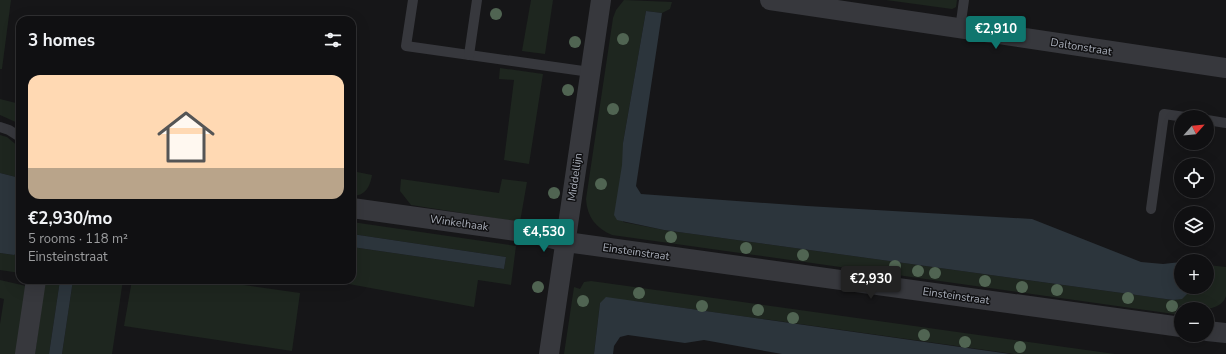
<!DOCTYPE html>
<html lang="en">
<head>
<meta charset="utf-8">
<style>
  :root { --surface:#101012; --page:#1e1e20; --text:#f1f3f6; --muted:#9c9d9f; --line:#303032; --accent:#0f766e }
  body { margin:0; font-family:"Nunito Sans",sans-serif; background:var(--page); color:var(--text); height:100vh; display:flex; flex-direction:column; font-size:15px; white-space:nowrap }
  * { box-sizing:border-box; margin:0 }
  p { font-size:13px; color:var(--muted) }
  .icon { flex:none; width:22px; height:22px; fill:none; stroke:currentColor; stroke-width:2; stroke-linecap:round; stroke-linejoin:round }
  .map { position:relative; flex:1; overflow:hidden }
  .panel { position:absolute; left:16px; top:16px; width:340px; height:268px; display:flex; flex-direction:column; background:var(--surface); border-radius:12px; box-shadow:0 4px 16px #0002,0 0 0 1px var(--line) }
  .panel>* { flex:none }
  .needle { width:26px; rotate:63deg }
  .controls { position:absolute; left:1174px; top:110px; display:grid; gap:8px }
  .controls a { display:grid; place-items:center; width:40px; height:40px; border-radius:50%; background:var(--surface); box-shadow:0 4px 16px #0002,0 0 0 1px var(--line); font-size:20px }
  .price { position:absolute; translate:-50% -34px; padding:0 9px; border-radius:4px; background:var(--accent); color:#fff; font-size:13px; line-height:26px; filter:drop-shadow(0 1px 2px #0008) }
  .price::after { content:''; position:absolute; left:50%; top:24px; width:12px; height:9px; margin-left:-6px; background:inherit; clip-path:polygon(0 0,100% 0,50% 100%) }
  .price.current { background:#222; color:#fff }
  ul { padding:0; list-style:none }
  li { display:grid; align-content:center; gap:8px; height:212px; padding:0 12px }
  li+li { border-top:1px solid var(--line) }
  li span { display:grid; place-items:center; height:124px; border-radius:12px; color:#555 }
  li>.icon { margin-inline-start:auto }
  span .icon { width:72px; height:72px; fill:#fffc; stroke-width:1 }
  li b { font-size:17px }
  h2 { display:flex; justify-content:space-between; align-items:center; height:48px; padding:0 12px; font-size:17px }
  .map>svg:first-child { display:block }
  .green { fill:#1e261f }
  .water { fill:#2c353c }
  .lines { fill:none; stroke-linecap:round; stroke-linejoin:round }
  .service { stroke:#37383d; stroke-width:10 }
  .minor { stroke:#37383d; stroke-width:20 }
  .tree { fill:#506452 }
  .labels { text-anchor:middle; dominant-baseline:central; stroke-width:3; stroke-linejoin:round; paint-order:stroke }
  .street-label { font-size:11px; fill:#a8adb8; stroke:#111113 }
</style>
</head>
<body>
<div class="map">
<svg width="1226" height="354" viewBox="0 0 1226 354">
  <rect width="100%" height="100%" fill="#161618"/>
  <g class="green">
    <polygon points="0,0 11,0 2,69 0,69"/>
    <polygon points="531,0 553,0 545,54 522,51"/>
    <path d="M 624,0 L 672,2 L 670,9 L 662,13 L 646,11 L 623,143 L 623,222 L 664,230 L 1173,300 L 1191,291 L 1194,287 L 1207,287 L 1207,265 L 1226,267 C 1226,275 1226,288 1226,296 C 1221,313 1194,309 1181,309 L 1181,315 L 612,235 C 596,228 587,217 586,199 L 613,18 L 616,10 Z"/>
    <polygon points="886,0 957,0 956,7 952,9"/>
    <polygon points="500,68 543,74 529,164 504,160 514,80 499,79"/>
    <polygon points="0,99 20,104 20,124 0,115"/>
    <polygon points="0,135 7,137 20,148 20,178 0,173"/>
    <path d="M 352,171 L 372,175 C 370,187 365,196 352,196 Z"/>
    <polygon points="401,179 499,193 502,179 527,182 520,222 411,205 400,191"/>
    <polygon points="352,222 516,246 511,285 478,280 474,307 327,280 352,280 352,247 504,269 506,257 352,234"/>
    <polygon points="20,237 20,273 0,270 0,253 14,255 18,252"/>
    <polygon points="0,280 26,286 16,354 0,354 0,324 4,299 0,298"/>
    <polygon points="45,280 60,280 49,354 35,354"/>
    <polygon points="73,280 123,280 112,354 62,354"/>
    <polygon points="132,280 208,280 300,293 292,351 124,326"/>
    <polygon points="591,281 1115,354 1014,354 634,301 600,303 594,354 564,354 574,287 580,289 584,282"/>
  </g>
  <g class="water">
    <polygon points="646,11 662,13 636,186 641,194 807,206 1032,219 1141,262 1163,264 1181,262 1181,287 1194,287 1182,299 1173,300 664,230 617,220 614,215 622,165 623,143"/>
    <polygon points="0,173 20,178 20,237 18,252 14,255 0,253"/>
    <polygon points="352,234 506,257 504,269 352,247"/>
    <polygon points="60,280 73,280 62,354 49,354"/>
    <polygon points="606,297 1010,354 782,354 704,340 685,343 628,335 620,337 614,346 613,354 594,354 600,303"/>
  </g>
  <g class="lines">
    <g class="service">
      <polyline points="413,0 406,46 590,72"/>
      <polyline points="960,29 964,0"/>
      <polyline points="469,55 477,0"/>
      <polyline points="1207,120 1226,123"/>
      <polyline points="0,127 9,130 20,137"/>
      <polyline points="1151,209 1164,114 1185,117"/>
    </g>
    <g class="minor">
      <polyline points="770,0 1226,68"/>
      <polyline points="352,208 531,233 566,242 1181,327"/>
      <polyline points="1207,331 1226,333"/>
      <polyline points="25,354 36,280"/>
      <polyline points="549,354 601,0"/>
    </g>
  </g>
  <g class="tree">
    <circle cx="496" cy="14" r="6"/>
    <circle cx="623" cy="39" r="6"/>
    <circle cx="575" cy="42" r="6"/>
    <circle cx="568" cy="90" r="6"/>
    <circle cx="613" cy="109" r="6"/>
    <circle cx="601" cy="184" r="6"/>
    <circle cx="554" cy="193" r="6"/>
    <circle cx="671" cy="237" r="6"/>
    <circle cx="746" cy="248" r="6"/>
    <circle cx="803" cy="255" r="6"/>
    <circle cx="895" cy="266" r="6"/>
    <circle cx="918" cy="271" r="6"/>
    <circle cx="935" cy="273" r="6"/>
    <circle cx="985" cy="281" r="6"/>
    <circle cx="538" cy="287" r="6"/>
    <circle cx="1022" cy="287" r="6"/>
    <circle cx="1057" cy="290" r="6"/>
    <circle cx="639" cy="293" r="6"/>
    <circle cx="1128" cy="298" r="6"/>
    <circle cx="583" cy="301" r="6"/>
    <circle cx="702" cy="306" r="6"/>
    <circle cx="1172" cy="306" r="6"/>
    <circle cx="758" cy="310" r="6"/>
    <circle cx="793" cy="318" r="6"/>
    <circle cx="924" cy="335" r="6"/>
    <circle cx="965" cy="342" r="6"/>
    <circle cx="1020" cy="347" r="6"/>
  </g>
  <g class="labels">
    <g class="street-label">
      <text transform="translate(1081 47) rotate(9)">Daltonstraat</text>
      <text transform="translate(575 177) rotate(-82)">Middellijn</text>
      <text transform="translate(459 223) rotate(8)">Winkelhaak</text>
      <text transform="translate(636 252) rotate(8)">Einsteinstraat</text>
      <text transform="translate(956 296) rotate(8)">Einsteinstraat</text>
    </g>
  </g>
</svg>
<div class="controls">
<a><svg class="needle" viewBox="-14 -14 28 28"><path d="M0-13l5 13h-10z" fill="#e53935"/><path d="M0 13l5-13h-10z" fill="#9c9d9f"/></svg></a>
<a><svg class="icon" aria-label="locate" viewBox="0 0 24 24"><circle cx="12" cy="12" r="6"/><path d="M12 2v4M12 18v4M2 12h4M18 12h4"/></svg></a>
<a><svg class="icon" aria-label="layers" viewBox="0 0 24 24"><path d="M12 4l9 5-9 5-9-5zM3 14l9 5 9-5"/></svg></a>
<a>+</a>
<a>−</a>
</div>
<b class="price" style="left:996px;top:50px">€2,910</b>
<b class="price" style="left:544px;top:253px">€4,530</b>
<b class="price current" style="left:871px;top:300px">€2,930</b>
<section class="panel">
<h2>3 homes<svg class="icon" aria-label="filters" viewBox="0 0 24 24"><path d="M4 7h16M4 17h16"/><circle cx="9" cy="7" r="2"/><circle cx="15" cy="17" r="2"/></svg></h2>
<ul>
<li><span style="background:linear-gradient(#ffd9b3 75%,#b9a48a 0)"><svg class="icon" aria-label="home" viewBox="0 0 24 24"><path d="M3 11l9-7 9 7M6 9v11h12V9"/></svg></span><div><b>€2,930/mo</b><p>5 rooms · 118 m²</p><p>Einsteinstraat</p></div></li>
</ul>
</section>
</div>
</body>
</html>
